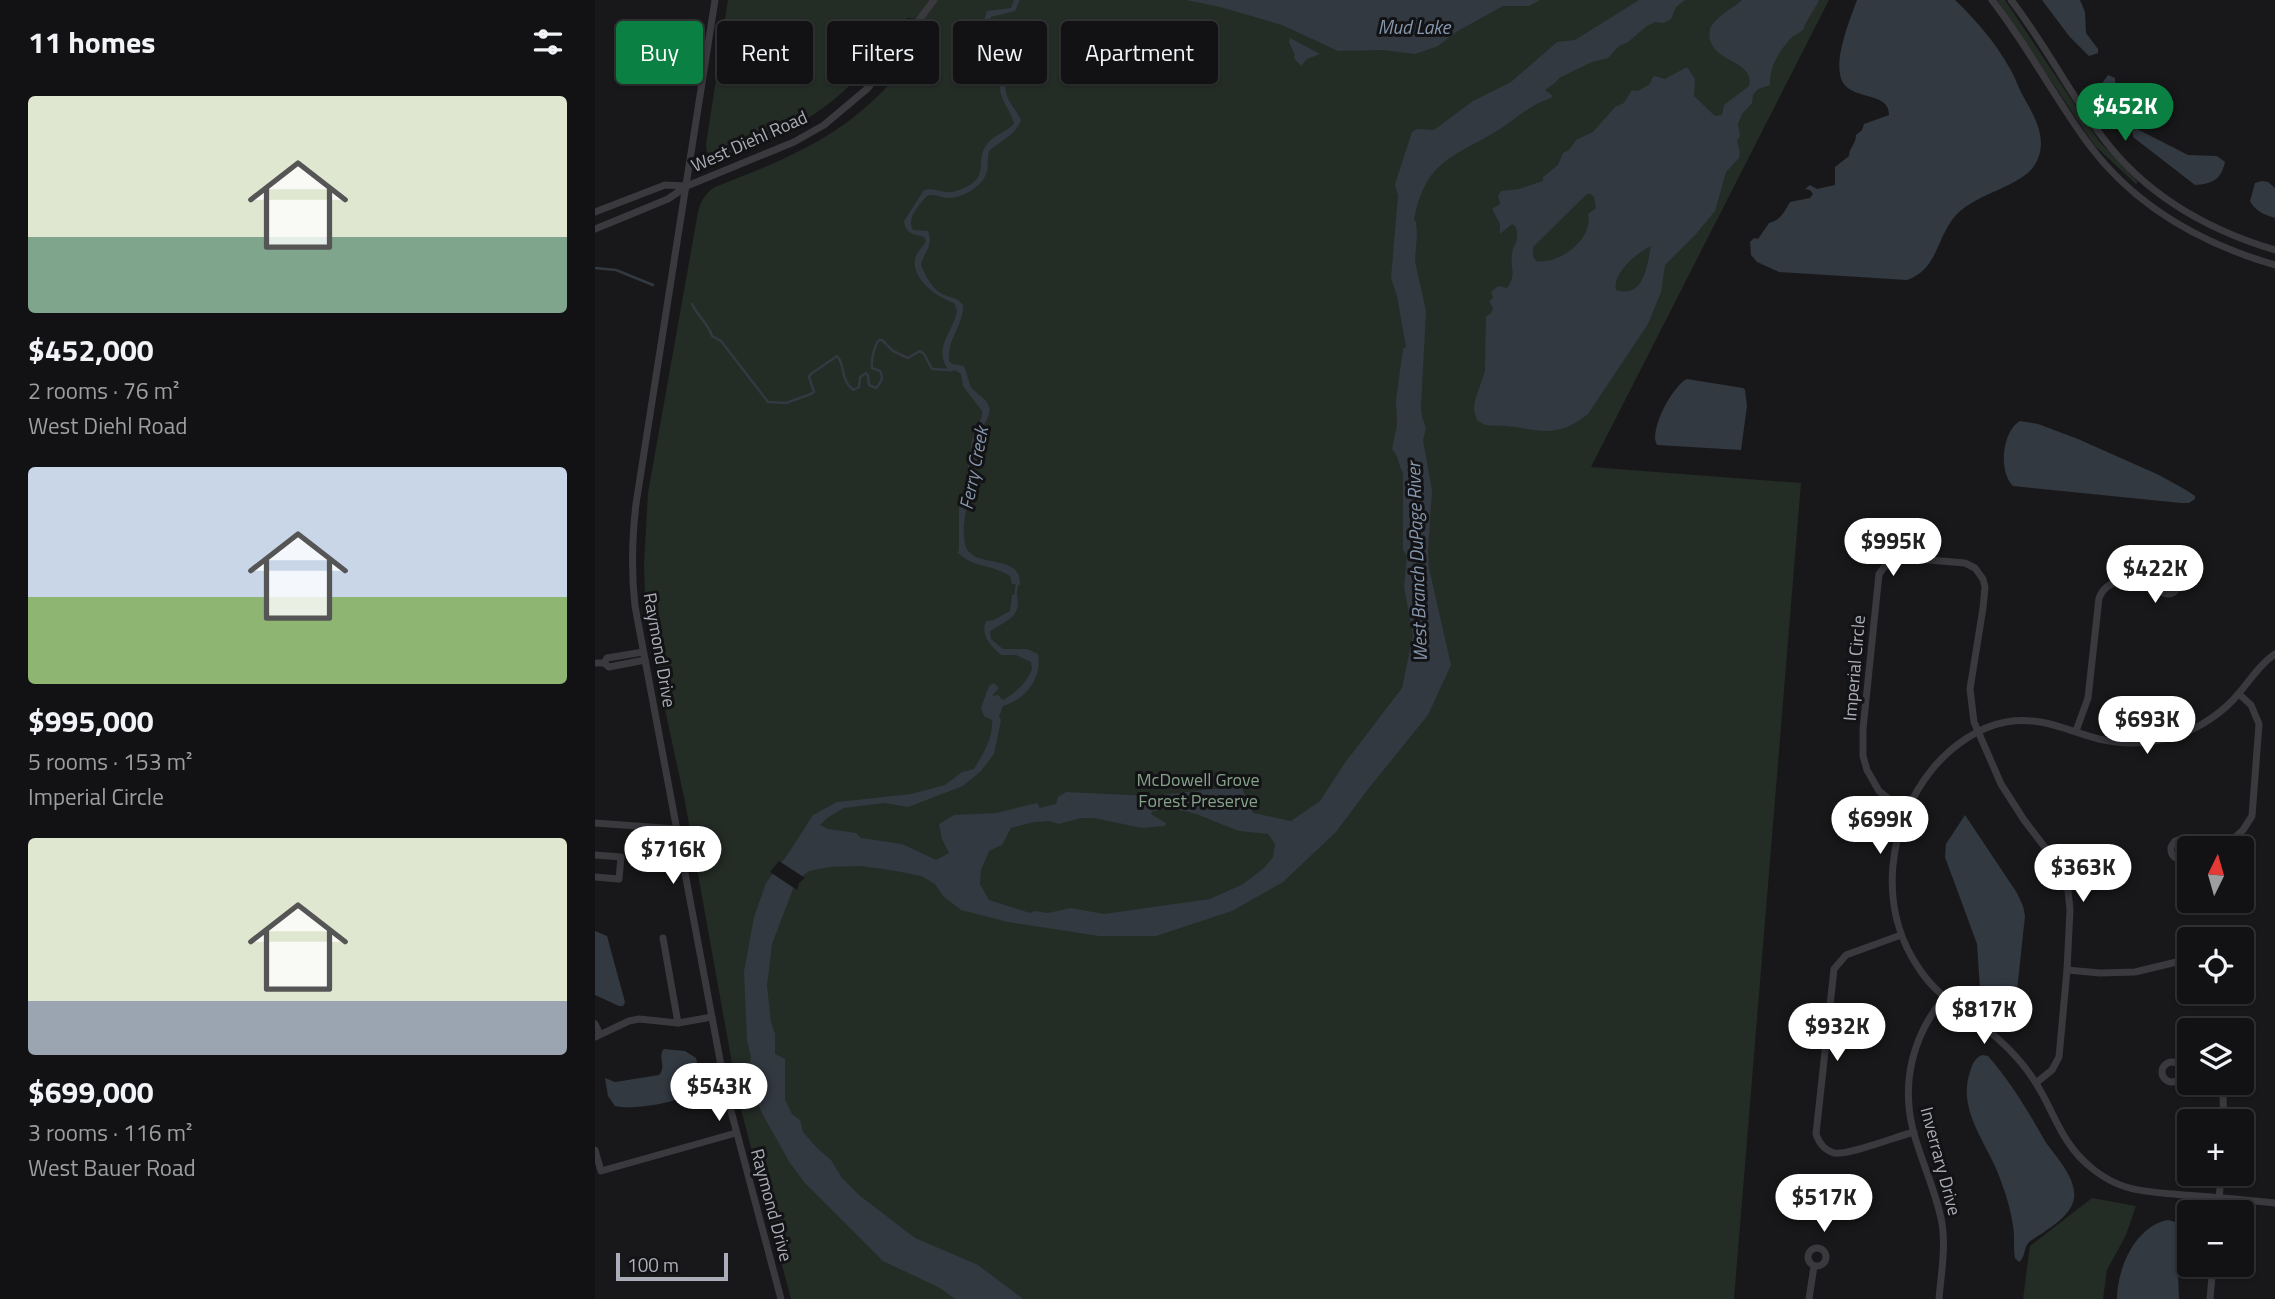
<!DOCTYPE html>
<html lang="en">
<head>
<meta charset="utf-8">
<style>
  :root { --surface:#121214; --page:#1b1b1d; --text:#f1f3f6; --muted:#9c9ea0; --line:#313234; --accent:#0b8043 }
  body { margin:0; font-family:"Titillium Web",sans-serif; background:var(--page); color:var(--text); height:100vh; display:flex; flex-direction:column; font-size:26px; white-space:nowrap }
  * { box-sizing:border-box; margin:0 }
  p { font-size:23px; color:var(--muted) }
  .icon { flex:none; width:38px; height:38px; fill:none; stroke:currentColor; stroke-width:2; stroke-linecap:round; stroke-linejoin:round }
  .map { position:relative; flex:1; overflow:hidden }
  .side { display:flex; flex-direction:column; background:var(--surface); width:595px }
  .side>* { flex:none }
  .banner { position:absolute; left:21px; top:21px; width:665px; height:63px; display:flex; gap:14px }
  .needle { width:46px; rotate:5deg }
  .fabs { position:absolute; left:1582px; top:836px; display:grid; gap:14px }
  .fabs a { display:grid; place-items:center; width:77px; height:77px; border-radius:7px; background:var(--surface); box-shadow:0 2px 5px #0004,0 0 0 2px var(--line); font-size:35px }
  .scale { position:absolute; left:21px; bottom:18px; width:112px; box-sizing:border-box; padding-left:7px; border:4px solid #abaeb8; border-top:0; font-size:19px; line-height:24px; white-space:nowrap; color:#abaeb8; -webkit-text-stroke:5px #131315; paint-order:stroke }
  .price { position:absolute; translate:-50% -60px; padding:0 16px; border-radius:24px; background:#fff; color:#222; font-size:23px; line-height:46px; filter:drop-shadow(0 2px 4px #0008) }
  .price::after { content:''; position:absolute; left:50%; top:42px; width:21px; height:16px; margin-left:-10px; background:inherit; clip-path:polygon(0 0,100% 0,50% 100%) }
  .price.current { background:var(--accent); color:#fff }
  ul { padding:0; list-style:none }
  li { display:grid; align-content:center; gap:14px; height:371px; padding:0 28px }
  li span { display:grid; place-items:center; height:217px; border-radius:7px; color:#555 }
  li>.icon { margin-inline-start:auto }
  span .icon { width:126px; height:126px; fill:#fffc; stroke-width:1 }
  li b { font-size:30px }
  h2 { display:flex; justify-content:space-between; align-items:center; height:84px; padding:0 28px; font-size:30px }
  .chip { padding:0 24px; border-radius:7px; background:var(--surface); box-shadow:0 2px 5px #0004,0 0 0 2px var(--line); font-size:24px; line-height:63px }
  .chip.current { background:var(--accent); color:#fff }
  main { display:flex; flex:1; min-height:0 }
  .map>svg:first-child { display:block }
  .green { fill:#242c26 }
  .water { fill:#323941; fill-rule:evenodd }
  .pier { fill:#18181a }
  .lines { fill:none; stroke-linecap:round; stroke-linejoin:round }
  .stream { stroke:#323941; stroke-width:2.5 }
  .minor { stroke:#39393e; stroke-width:7 }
  .labels { text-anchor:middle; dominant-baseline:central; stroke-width:6; stroke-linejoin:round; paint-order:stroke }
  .street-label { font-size:18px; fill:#abaeb8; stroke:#131315 }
  .park-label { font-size:18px; fill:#84a189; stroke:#131315 }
  .water-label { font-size:19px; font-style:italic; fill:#8698af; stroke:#131315 }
</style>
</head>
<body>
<main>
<section class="side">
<h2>11 homes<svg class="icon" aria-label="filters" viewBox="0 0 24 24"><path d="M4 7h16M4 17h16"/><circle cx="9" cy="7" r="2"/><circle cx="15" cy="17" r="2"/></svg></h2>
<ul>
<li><span style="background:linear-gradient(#dfe7d0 65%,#7fa58c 0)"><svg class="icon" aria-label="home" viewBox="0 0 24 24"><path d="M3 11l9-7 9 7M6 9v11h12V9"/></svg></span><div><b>$452,000</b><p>2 rooms · 76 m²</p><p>West Diehl Road</p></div></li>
<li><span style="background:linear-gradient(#c9d6e8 60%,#8fb573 0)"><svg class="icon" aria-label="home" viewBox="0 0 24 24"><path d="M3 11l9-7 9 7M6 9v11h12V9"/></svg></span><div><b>$995,000</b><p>5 rooms · 153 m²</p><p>Imperial Circle</p></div></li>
<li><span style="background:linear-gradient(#dfe7d0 75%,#9aa5b1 0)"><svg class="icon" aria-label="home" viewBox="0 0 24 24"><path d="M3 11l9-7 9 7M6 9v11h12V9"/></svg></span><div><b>$699,000</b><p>3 rooms · 116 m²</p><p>West Bauer Road</p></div></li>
</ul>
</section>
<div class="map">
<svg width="1680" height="1299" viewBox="0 0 1680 1299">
  <rect width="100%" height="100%" fill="#18181a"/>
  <g class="green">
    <path d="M 133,0 L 1234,0 L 996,467 L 1206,483 L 1139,1299 L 196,1299 L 144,1102 L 90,802 L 63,677 L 50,593 L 49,565 L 53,493 L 103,212 C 106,201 110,193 120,187 C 191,159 247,138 299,79 C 314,61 326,39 338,20 L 312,18 C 269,76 234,114 167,142 C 151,148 132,156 115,156 L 112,152 L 111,145 Z"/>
    <polygon points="1402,0 1410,0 1504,141 1543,182 1541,184 1499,145"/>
    <polygon points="1497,1198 1541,1206 1531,1235 1512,1270 1508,1299 1428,1299 1435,1246"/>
  </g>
  <g class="water">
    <path d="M 419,0 L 425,0 L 420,11 L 396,17 L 394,21 L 396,25 C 412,31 421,18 434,22 C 451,28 439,62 430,72 C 426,77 417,80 411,84 C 408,98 420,107 426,120 C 422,134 405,141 394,151 C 392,159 394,167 391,174 C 387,187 367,198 354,198 C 345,198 341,193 332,196 C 324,205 311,218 318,230 L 333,231 C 339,245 329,252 326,265 C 330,275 337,289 347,294 C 356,298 362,297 368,305 C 369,325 352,338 354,361 L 357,364 L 369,366 C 372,373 373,380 376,387 C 381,394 392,398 394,407 C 397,415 388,423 386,432 C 382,445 382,461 380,475 C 376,498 365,519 370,544 C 376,571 427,551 425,585 L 417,584 L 415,576 C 394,563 380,569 362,552 L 364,551 L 364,507 L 370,488 L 377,439 L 387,416 L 387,411 L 368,386 L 366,374 L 360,370 L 355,372 C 336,349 358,333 362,311 L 359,303 C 343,298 313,277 321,256 C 323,251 328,247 331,241 L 329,237 C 319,234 311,235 309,221 L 329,190 C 341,187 349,195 361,191 C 399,179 378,162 392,144 C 399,135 411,132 419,124 C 416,109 401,97 406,80 C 411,77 418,75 422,72 C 432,65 438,45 439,34 L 432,27 L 408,34 L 392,29 L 388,24 L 392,11 L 416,8 Z"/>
    <polygon points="591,0 945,0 934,6 908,6 861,32 843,46 820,54 788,50 743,51 687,25 625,7"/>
    <path d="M 1044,0 L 1090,0 L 1081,7 L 1076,19 L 1069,23 L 1060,22 L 1052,26 L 1033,42 L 1024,46 L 1013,58 L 997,62 L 964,78 L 961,82 L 950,90 L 958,96 L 956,98 C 936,104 922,118 905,129 C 858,158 831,159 819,220 L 821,222 L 822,234 L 820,261 L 831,311 L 826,407 L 827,417 L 831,428 L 828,440 L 837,491 L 833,550 L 834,568 L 856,665 L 833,715 L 774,788 L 741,832 L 688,882 L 637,911 L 561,936 L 504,936 L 413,922 L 366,910 L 348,896 L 340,884 L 326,876 L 301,871 L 267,866 L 234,867 L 214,871 L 201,881 L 177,944 L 172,986 L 176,1022 L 180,1034 L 180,1054 L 190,1059 L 190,1100 L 197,1114 L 205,1120 L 208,1132 L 222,1148 L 236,1160 L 247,1178 L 264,1195 L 320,1238 L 383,1265 L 428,1299 L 360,1299 L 345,1288 L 288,1261 L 210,1183 L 195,1163 L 168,1115 L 156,1088 L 154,1069 L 156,1057 L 152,1040 L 149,972 L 159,917 L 171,883 L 193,854 L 218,815 L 242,802 L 316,794 L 350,785 L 367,772 L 379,769 C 388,754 398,739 397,720 L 389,716 L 386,708 L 394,686 L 399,683 L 404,688 L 397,696 L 403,695 L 408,700 C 421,692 431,684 437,669 L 436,662 L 421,655 L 406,655 C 396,646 385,636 391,621 L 399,620 L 415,611 L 417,595 L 422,595 C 427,619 410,620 395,632 L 396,639 L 408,649 L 432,649 L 443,654 C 448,678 430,700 408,706 L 404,716 L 406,720 L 399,754 L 386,771 L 368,786 L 313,807 L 290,803 L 249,808 L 232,818 L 225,825 L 233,829 L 261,833 L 266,838 L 307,844 L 341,860 L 354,853 L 347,839 L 344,824 L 359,815 L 401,813 L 442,803 L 445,808 L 461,804 L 463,797 L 471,792 L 556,796 L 646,786 L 658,813 L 696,821 L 725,801 L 749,764 L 807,688 L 818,636 L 809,587 L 812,556 L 808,550 L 808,473 C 803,464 804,456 797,449 L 802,425 L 801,400 L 808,349 L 811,347 L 802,296 L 796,278 L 803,196 L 800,184 L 817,132 L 822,129 L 839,130 L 878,101 L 916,82 L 962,42 L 980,40 ZM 572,809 C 597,809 616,821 639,829 C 649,833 662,832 673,834 L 680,844 L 678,857 L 669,868 L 648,884 L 615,899 L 509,914 L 476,908 L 453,913 L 439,911 L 435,913 L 394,900 L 385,884 L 386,870 L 394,851 L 407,845 L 416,828 L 439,822 L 454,821 L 464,824 L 486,818 L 499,818 L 547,828 L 570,826 L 571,823 L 556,814 L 558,811 Z"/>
    <path d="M 1147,0 L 1224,0 C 1221,8 1209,23 1209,29 C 1205,33 1199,35 1195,39 C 1184,52 1174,67 1175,85 L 1163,89 L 1158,95 L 1157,103 L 1147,114 L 1143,124 L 1145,136 L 1142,141 L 1145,152 L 1144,158 L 1131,172 L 1120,211 L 1101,234 L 1070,265 L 1066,292 L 1053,324 L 993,414 C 961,439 947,430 911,426 C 903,425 896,427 888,424 L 882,420 L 879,409 L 880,400 L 890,371 L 891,317 L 896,313 L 898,308 L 894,301 L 898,298 L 896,292 L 903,286 L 912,288 C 922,276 915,267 917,254 C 918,242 925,245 921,227 L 917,224 L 905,234 L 905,224 L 897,209 L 905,204 L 903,196 L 906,191 L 924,189 L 948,181 L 948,177 L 963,165 L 968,153 L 974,150 L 981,140 L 998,132 L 1020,107 L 1029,103 L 1037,90 L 1043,91 L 1055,84 L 1057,78 L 1060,76 L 1070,79 L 1092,67 L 1100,79 L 1099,96 L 1120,116 L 1127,115 L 1129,105 L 1154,86 C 1160,61 1121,63 1115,40 C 1114,34 1114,30 1117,25 C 1124,15 1138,8 1147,0 ZM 992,194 L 996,194 L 999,197 L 1001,208 L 993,214 C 999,239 964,265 941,261 L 938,256 L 938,247 ZM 1056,246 C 1052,266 1049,299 1021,290 C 1017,273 1043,252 1056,246 Z"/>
    <path d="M 1262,0 L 1360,0 C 1381,20 1400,42 1414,67 C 1420,76 1423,87 1428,96 C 1440,117 1455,142 1439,166 C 1426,186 1383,193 1362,214 C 1341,236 1344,269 1312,280 L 1184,272 L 1162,262 L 1156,255 L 1155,242 L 1159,238 L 1163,239 L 1174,223 C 1186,220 1189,212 1195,202 L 1215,198 L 1218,194 L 1215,190 L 1210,189 L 1215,185 L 1222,189 L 1240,185 L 1240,167 L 1254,156 C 1254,148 1261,144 1261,135 L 1267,130 L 1269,124 L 1294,115 C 1295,89 1249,103 1245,74 C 1241,54 1255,19 1262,0 Z"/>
    <polygon points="1447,0 1485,0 1490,12 1491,33 1503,49 1503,53 1494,56 1474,36"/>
    <polygon points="695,38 725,54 712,59 706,66 699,58 700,55 694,42"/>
    <polygon points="1513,75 1520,78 1522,106 1514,101 1506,85"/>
    <path d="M 1537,128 L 1542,129 L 1593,155 L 1622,156 L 1630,162 C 1626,180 1617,184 1600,185 L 1538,137 Z"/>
    <path d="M 1667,181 L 1673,182 L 1680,188 L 1680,218 C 1670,215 1660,211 1655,201 L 1660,183 Z"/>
    <path d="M 1092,379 L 1148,388 L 1150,390 L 1152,406 L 1146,450 L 1062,445 C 1053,431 1078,385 1092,379 Z"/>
    <path d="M 1425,421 L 1443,424 L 1483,439 L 1564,475 L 1591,490 L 1600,496 L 1600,499 L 1594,503 L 1586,503 L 1418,486 C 1403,472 1407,431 1425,421 Z"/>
    <polygon points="1370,815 1422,893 1428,906 1430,916 1420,1009 1419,1015 1414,1017 1401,1012 1385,989 1382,944 1350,857 1351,844"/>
    <polygon points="0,931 12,936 30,1002 28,1006 24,1006 0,995"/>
    <path d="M 69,1049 L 90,1051 L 101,1058 L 108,1091 L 105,1102 L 97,1104 L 86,1098 C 71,1104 36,1110 20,1106 L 13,1096 L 10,1078 L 20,1082 L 64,1075 C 72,1067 62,1056 69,1049 Z"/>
    <path d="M 1387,1055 L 1393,1056 C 1416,1082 1433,1111 1450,1141 C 1460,1156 1482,1178 1479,1198 C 1477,1217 1448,1232 1434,1242 C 1428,1248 1431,1257 1424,1262 L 1420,1258 C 1418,1248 1420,1237 1418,1226 C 1416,1212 1412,1197 1407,1184 C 1396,1147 1361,1112 1375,1072 C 1377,1064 1380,1058 1387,1055 Z"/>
    <path d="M 1573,1220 L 1587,1224 L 1590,1238 L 1583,1274 L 1584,1299 L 1522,1299 C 1522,1269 1540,1226 1573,1220 Z"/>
  </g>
  <polygon class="pier" points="184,861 210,878 204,883 202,890 175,872"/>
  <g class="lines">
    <g class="stream">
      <polyline points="0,268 21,270 58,285"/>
      <path d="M 97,304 C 103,317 113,323 117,336 L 126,341 L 173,402 L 191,403 L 216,394 L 219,392 L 214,377 L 216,374 L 242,356 C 251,365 244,378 258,390 L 264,387 L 265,377 L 271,373 L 273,376 L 274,385 L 281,388 C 286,382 289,378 285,371 L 277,368 C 276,361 279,346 284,340 L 287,340 L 298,351 L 313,358 L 325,351 L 329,354 L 337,369 L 354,370"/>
      <polyline points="420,598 422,584"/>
    </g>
    <g class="minor">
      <path d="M 120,0 L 41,504 C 37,538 36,571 40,606 L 131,1092 L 186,1299"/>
      <path d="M 1397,0 C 1433,46 1460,99 1495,146 C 1541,207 1608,244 1680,265"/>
      <path d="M 1416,0 C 1450,44 1475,94 1508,138 C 1551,195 1613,230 1680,250"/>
      <polyline points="0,212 70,185 91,186"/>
      <polyline points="0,229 73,199 92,186 199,142 229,125 273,88 339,0"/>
      <circle cx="1573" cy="584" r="10"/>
      <path d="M 1680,654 C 1665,664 1656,679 1644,693 C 1630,711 1605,728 1583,735 C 1558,744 1530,745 1504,739 C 1470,730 1447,716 1411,722 C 1383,727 1357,746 1339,767 C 1292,823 1281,908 1325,970 C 1344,999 1375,1014 1401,1037 C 1418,1052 1434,1070 1445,1090 C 1455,1107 1462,1126 1473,1142 C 1486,1162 1508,1180 1531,1187 C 1550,1193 1570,1193 1589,1195 C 1620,1197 1650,1200 1680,1203"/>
      <polyline points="0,663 9,663 14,667 50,660"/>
      <polyline points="9,663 12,658 48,652"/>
      <path d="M 1481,731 L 1493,698 L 1504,598 C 1514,573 1542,582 1563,584"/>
      <polyline points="1310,812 1284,791 1272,770 1268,756 1268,729 1284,574 1294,561 1310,558 1370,563 1380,568 1388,579 1390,587 1388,608 1375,689 1379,722 1406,784 1429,820 1462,863 1473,891 1475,909 1472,970 1464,1057 1457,1070 1441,1083"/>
      <polyline points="0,823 82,829"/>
      <polyline points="1595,848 1624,844 1638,839 1648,830 1657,816 1664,724 1656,705 1644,694"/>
      <path d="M 1594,854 L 1588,859 C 1580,860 1575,855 1576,847 L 1580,841 L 1586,839 L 1593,842 L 1595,849"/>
      <polyline points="0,855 26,857 24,879 0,877"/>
      <path d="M 1306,935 L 1251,955 L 1239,969 L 1221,1134 C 1224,1143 1229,1150 1239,1153 C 1252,1156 1303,1136 1319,1132"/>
      <polyline points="68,938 83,1023"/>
      <path d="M 1647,954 L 1653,958 C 1656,965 1653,970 1647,972"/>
      <polyline points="1472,970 1505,973 1540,972 1594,959"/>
      <polyline points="0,1024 5,1034"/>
      <polyline points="0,1037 34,1021 44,1019 83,1023 117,1017"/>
      <circle cx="1577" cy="1072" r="10"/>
      <polyline points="1621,1083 1628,1097 1629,1122"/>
      <polyline points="0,1150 6,1171 141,1133"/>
      <polyline points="1623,1213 1626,1174"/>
      <circle cx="1222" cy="1257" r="9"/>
      <polyline points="1214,1299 1219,1266"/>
      <path d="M 1344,1299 C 1346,1274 1351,1248 1347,1223 C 1341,1191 1326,1161 1318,1130 C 1306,1082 1318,1035 1349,998"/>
      <polyline points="1615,1299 1618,1265"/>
    </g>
  </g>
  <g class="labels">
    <g class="street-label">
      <text transform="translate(154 141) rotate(-24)">West Diehl Road</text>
      <text transform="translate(65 650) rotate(80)">Raymond Drive</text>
      <text transform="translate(1259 668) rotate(-85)">Imperial Circle</text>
      <text transform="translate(1346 1161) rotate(75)">Inverrary Drive</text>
      <text transform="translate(177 1205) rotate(75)">Raymond Drive</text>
    </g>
    <g class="park-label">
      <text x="603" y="779">McDowell Grove<tspan x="603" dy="21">Forest Preserve</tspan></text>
    </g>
    <g class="water-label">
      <text x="819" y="26">Mud Lake</text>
      <text transform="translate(378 468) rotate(-79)">Ferry Creek</text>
      <text transform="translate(821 562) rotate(-92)">West Branch DuPage River</text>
    </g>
  </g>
</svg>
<div class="fabs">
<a><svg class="needle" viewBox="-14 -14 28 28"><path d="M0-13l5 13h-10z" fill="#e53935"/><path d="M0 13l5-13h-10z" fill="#9c9ea0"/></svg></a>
<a><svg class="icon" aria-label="locate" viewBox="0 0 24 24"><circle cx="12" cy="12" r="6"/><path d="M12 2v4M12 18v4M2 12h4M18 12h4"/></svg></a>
<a><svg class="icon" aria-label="layers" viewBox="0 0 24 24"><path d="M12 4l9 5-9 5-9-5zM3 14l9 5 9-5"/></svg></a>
<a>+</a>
<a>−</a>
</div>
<div class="scale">100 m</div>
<b class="price current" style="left:1530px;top:143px">$452K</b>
<b class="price" style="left:1298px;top:578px">$995K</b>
<b class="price" style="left:1560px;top:605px">$422K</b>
<b class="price" style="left:1552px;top:756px">$693K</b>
<b class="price" style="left:1285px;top:856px">$699K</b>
<b class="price" style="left:78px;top:886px">$716K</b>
<b class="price" style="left:1488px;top:904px">$363K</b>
<b class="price" style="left:1389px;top:1046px">$817K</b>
<b class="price" style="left:1242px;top:1063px">$932K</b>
<b class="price" style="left:124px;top:1123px">$543K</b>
<b class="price" style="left:1229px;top:1234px">$517K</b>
<div class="banner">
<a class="chip current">Buy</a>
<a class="chip">Rent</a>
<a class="chip">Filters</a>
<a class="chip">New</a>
<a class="chip">Apartment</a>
</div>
</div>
</main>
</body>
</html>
